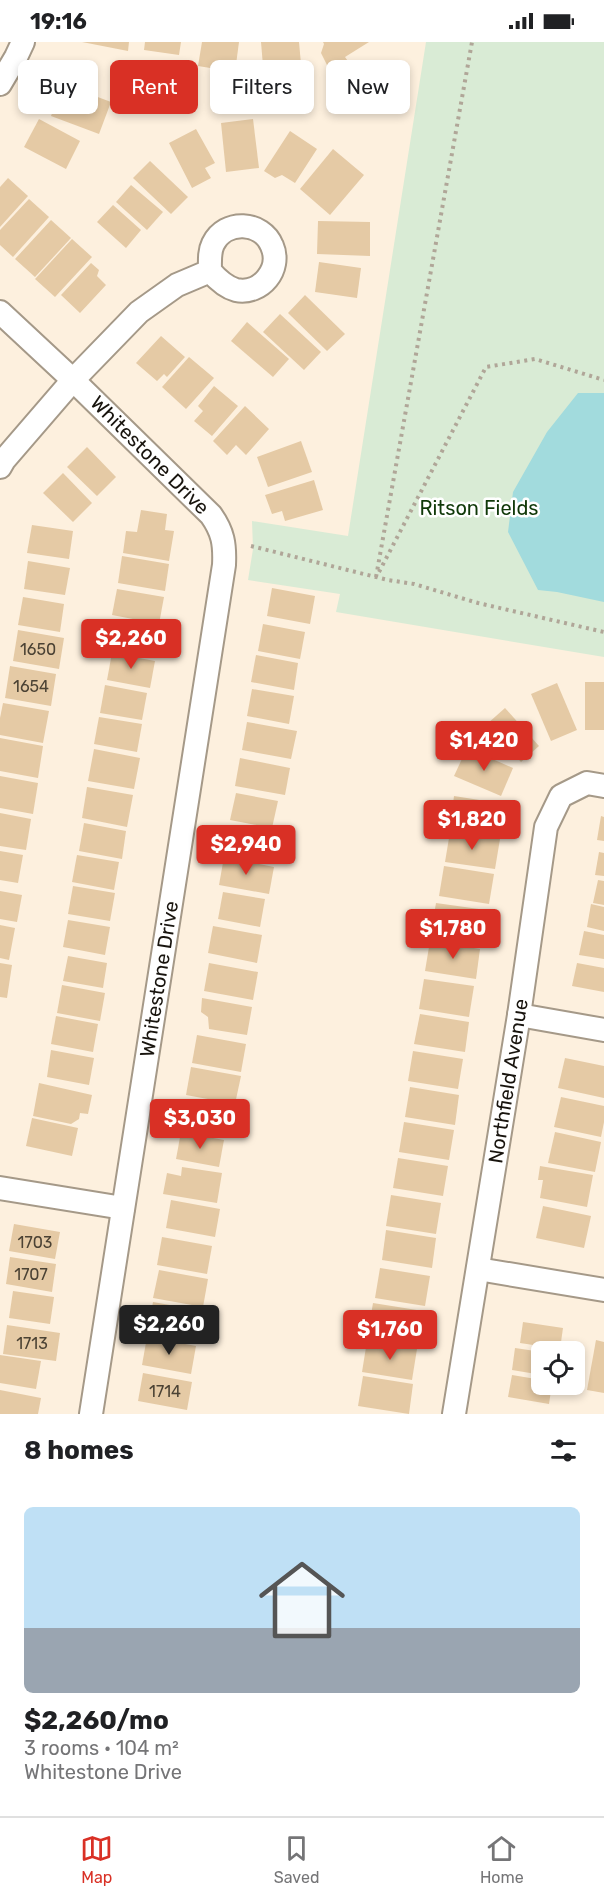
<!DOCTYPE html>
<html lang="en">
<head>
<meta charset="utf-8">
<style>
  :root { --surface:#fff; --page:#f2f2f2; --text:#202124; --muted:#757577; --line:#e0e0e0; --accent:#d93025 }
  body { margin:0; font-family:Rubik,sans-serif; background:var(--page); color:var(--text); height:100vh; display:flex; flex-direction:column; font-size:22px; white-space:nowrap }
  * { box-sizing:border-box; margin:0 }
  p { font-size:20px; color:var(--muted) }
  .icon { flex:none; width:33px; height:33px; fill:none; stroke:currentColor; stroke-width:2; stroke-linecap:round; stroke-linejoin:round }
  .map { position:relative; height:1372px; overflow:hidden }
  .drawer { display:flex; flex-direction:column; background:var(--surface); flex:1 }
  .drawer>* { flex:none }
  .top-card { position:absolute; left:18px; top:18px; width:568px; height:54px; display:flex; gap:12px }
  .tools { position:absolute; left:531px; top:1299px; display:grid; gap:12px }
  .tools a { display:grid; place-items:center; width:54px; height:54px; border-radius:9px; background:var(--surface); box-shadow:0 3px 9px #0003; font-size:30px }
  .price { position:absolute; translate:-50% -51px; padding:0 14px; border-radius:6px; background:var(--accent); color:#fff; font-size:20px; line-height:39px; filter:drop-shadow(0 2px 3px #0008) }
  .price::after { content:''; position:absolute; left:50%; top:36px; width:18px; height:14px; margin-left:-9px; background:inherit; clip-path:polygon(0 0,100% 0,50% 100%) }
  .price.selected { background:#222; color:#fff }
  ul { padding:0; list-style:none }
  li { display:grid; align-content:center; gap:12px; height:318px; padding:0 24px }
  li span { display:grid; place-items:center; height:186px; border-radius:9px; color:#555 }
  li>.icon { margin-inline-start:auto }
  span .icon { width:108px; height:108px; fill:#fffc; stroke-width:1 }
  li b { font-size:26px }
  h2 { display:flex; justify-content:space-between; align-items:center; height:72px; padding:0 24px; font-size:26px }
  .pill { padding:0 21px; border-radius:9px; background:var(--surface); box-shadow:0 3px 9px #0003; font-size:21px; line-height:54px }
  .pill.selected { background:var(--accent); color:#fff }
  .status { display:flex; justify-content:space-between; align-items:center; height:42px; padding:0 30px; background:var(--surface); direction:ltr }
  .status svg { height:16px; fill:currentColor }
  .tabs { display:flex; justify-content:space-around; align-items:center; height:84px; border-top:2px solid var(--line); background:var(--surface); font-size:16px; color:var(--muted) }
  .tabs a { display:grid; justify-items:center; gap:3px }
  .tabs .selected { color:var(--accent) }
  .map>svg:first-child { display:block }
  .green { fill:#d9ebd5 }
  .water { fill:#a2dbdd }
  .building { fill:#e5caa5 }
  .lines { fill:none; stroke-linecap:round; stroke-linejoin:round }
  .minor-casing { stroke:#a59988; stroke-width:26 }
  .path { stroke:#b0a698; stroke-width:4; stroke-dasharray:3 4.5; stroke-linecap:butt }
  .minor { stroke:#fff; stroke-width:22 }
  .labels { text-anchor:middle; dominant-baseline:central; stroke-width:5; stroke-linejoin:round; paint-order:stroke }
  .number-label { font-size:16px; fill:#4b4234 }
  .street-label { font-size:20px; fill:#18140e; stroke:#fff }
  .park-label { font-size:20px; fill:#103909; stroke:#fff }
</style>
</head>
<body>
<div class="status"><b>19:16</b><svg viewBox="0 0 49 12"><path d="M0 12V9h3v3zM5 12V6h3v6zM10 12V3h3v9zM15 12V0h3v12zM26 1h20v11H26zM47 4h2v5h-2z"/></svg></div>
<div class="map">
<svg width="604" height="1372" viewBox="0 0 604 1372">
  <rect width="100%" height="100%" fill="#fdf0de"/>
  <polygon class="green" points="426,0 604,0 604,615 336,570 340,552 248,538 253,507 252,479 348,494"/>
  <polygon class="water" points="578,351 604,351 604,560 557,550 538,548 508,490 513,450 547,390"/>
  <g class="building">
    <polygon points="82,0 129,0 128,9"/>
    <polygon points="145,0 181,0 179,13 144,8"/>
    <polygon points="202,0 239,0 235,30 198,24"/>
    <polygon points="261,0 299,0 302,33 264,36"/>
    <polygon points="323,0 369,0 345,15 350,22 332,33 321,11 324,2"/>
    <polygon points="63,42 111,60 99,92 51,74"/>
    <polygon points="39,77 80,99 66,127 24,105"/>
    <polygon points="253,77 259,126 226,130 221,81"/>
    <polygon points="196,87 215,121 205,126 211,136 192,146 169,101"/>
    <polygon points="290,89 317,107 295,141 282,133 275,136 264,129"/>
    <polygon points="333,107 364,133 330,173 300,147"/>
    <polygon points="150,119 188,155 171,172 133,136"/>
    <polygon points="8,136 28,154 0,185 0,145"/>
    <polygon points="131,143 163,170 147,188 116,160"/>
    <polygon points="29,157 49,175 13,215 0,203 0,188"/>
    <polygon points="113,163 141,188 126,206 97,180"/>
    <polygon points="51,178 71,196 35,235 15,217"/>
    <polygon points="318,179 370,180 370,214 317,212"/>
    <polygon points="72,197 92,215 55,255 35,237"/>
    <polygon points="319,220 361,226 357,256 315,250"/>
    <polygon points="91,221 99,228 97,234 106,243 80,271 61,253"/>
    <polygon points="305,253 345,292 327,309 288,271"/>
    <polygon points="280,272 321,310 304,328 263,290"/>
    <polygon points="247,280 289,317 273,335 231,299"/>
    <polygon points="161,294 185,315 167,335 164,332 157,339 136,321"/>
    <polygon points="189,315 214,336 186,367 162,345"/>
    <polygon points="214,344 238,364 212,394 194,379 203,369 198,364"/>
    <polygon points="245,364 269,387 246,413 236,403 227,413 213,399"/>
    <polygon points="301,399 312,430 268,445 257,415"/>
    <polygon points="87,405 116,435 97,454 67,425"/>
    <polygon points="63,431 92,461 73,480 43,451"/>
    <polygon points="314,438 323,468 285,479 282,469 272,472 265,453"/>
    <polygon points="141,468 167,472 165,488 174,489 169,519 123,511 126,489 137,490"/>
    <polygon points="32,483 73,489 69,517 27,511"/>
    <polygon points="122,514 169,522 165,549 118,541"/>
    <polygon points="28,519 70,526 65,553 24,547"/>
    <polygon points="272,546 315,554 310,582 267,574"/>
    <polygon points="117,547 164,555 159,582 112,573"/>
    <polygon points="23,555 64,562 60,590 18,583"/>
    <polygon points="114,578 156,586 151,614 109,606"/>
    <polygon points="263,582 305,590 300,617 258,609"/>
    <polygon points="18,588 64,596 59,627 13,619"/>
    <polygon points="112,611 155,619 150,646 107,638"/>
    <polygon points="256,613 298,621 294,648 251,640"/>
    <polygon points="10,624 56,632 51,664 5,656"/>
    <rect x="585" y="640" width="19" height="48"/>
    <polygon points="557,641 577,688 551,699 531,652"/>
    <polygon points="105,643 147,651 142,678 100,671"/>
    <polygon points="252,647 294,654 289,682 247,674"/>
    <polygon points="3,661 49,669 43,701 0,693 0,676"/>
    <polygon points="505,666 539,704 521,720 487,682"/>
    <polygon points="99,675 142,682 137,710 94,702"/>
    <polygon points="247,680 297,689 291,717 242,708"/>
    <polygon points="0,696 43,704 38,736 0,729"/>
    <polygon points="467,706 513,726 501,754 454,734"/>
    <polygon points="94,707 140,716 134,747 88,739"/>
    <polygon points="240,716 290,726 285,753 235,744"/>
    <polygon points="0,734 38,741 33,772 0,766"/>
    <polygon points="87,745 133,753 127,785 82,776"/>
    <polygon points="236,751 278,759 272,786 230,778"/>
    <polygon points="454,754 505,762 500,792 450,784"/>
    <polygon points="0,771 31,777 26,808 0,804"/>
    <polygon points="601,774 604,775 604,799 597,798"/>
    <polygon points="84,781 126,789 122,817 79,809"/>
    <polygon points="234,786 276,793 271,820 229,812"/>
    <polygon points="450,790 500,797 495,827 445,820"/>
    <polygon points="0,809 23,813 18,841 0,838"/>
    <polygon points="599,810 604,811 604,834 595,833"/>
    <polygon points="77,813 119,820 114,848 72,840"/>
    <polygon points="224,815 274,825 269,852 219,843"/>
    <polygon points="444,824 494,832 489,862 439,854"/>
    <polygon points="598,838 604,839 604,863 593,861"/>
    <polygon points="73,844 115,851 110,879 68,872"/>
    <polygon points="0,849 22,853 17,880 0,877"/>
    <polygon points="223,850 265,857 260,885 218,877"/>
    <polygon points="436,861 486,868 482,899 431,891"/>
    <polygon points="591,862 604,865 604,889 587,885"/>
    <polygon points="68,878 110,885 105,913 63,905"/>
    <polygon points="0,883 15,886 9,918 0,916"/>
    <polygon points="213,884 262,893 257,921 208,911"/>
    <polygon points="584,889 604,893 604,917 579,913"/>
    <polygon points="430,899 480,907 476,937 425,929"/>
    <polygon points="68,914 107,921 103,946 63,939"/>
    <polygon points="0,921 12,923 7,956 0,955"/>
    <polygon points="209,921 258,930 253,958 204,949"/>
    <polygon points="577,921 604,926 604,950 572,944"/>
    <polygon points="424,937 474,944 469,975 419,967"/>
    <polygon points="62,943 105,951 100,979 57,971"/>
    <polygon points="202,956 252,965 247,993 209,987 208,975 201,970"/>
    <polygon points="420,972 469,980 465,1010 414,1002"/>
    <polygon points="56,974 98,982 93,1010 51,1002"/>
    <polygon points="197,993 246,1002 241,1030 192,1021"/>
    <polygon points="51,1008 94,1016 89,1043 47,1035"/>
    <polygon points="413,1009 463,1017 458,1047 408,1039"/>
    <polygon points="565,1016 604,1024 604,1056 558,1046"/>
    <polygon points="191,1025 241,1034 235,1062 186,1053"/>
    <polygon points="39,1041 92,1053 88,1072 80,1071 79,1077 71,1082 33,1074"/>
    <polygon points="410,1045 459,1053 455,1083 405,1075"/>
    <polygon points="561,1055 604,1064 604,1080 601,1095 554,1085"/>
    <polygon points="182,1058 232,1067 227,1095 177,1086"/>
    <polygon points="32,1076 78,1086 72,1114 26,1104"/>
    <polygon points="404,1080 454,1088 449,1118 399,1110"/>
    <polygon points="181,1090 224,1098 219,1125 176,1117"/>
    <polygon points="555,1090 601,1100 595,1130 548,1121"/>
    <polygon points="398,1116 448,1124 443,1154 393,1146"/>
    <polygon points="540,1124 593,1133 587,1165 540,1156 543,1138 538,1138"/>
    <polygon points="182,1125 222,1131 217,1161 163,1152 167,1131 181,1134"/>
    <polygon points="391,1153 441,1161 436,1192 386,1184"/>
    <polygon points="171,1158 220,1167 215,1195 166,1186"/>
    <polygon points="543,1164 591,1174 584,1206 536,1196"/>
    <polygon points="14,1182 60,1190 55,1217 9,1209"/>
    <polygon points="386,1188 436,1196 432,1226 382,1218"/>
    <polygon points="162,1195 212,1204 207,1232 157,1223"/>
    <polygon points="10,1215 56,1222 52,1250 6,1242"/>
    <polygon points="380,1226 430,1234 425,1264 375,1256"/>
    <polygon points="159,1228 208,1237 203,1265 153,1256"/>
    <polygon points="13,1249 54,1255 50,1282 9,1276"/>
    <polygon points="153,1260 203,1269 197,1297 148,1287"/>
    <polygon points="373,1261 423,1269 418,1299 368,1291"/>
    <polygon points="523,1280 563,1286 560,1307 520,1301"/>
    <polygon points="7,1283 60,1291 56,1319 3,1312"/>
    <polygon points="147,1295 196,1304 191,1332 142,1323"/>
    <polygon points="596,1298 604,1300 604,1351 587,1348"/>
    <polygon points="367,1299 417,1307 412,1338 362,1330"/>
    <polygon points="515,1306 542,1310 542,1333 512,1328"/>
    <polygon points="0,1313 41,1319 36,1347 0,1341"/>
    <polygon points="143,1331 192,1340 187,1368 138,1359"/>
    <polygon points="512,1333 542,1338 542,1342 552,1342 549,1362 508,1355"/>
    <polygon points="363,1334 413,1342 409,1372 358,1364"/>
    <polygon points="0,1348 41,1356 38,1372 0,1372"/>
  </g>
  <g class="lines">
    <g class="minor-casing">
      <g id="minor">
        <polyline points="0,42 16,15 23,0"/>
        <path d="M 0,270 L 73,338 L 211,473 C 223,490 225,502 224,523 L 91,1372"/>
        <path d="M 0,425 L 4,418 L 73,338 L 139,270 L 177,243 L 210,229 C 217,237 225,245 236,248 C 261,253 282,227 272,204 C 262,179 225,177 213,202 C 209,210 210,220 210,229"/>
        <polyline points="519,973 604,988"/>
        <polyline points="0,1146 123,1166"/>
        <polyline points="478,1227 604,1248"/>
        <polyline points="454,1372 519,973 546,785 561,754 587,741 604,744"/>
      </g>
    </g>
    <g class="path">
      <polyline points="251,504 388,538 414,542 478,561 604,590"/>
      <polyline points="379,530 486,325 535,317 604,338"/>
      <polyline points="376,535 472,0"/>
    </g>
    <use href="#minor" class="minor"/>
  </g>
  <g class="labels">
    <g class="number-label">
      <text x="38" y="607">1650</text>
      <text x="31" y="644">1654</text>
      <text x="35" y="1200">1703</text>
      <text x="31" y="1232">1707</text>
      <text x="32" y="1301">1713</text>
      <text x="165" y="1349">1714</text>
    </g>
    <g class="street-label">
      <text transform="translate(150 413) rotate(45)">Whitestone Drive</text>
      <text transform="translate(159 937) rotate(-81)">Whitestone Drive</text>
      <text transform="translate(508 1039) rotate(-81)">Northfield Avenue</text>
    </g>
    <g class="park-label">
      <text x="479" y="466">Ritson Fields</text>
    </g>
  </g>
</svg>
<div class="tools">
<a><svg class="icon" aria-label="locate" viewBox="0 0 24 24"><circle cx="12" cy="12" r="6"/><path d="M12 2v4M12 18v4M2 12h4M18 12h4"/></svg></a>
</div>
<b class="price" style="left:131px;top:628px">$2,260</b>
<b class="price" style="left:484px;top:730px">$1,420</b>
<b class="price" style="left:472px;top:809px">$1,820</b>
<b class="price" style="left:246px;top:834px">$2,940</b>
<b class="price" style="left:453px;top:918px">$1,780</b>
<b class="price" style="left:200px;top:1108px">$3,030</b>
<b class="price selected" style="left:169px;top:1314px">$2,260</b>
<b class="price" style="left:390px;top:1319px">$1,760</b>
<div class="top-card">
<a class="pill">Buy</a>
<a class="pill selected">Rent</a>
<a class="pill">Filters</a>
<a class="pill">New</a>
</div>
</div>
<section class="drawer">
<h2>8 homes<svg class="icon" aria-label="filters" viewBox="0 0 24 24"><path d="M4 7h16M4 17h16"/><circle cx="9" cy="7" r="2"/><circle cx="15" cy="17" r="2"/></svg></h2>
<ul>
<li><span style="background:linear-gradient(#bfe0f5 65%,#9aa5b1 0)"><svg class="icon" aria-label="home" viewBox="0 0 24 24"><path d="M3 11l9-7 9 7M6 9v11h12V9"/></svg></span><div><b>$2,260/mo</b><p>3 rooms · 104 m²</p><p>Whitestone Drive</p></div></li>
</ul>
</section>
<nav class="tabs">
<a class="selected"><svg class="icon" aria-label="map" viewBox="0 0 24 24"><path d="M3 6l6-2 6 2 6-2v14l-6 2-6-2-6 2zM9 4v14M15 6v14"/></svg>Map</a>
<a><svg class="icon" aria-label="saved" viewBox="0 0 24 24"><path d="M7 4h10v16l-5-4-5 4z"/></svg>Saved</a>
<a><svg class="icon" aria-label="home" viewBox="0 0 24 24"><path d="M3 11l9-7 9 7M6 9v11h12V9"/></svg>Home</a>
</nav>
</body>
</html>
